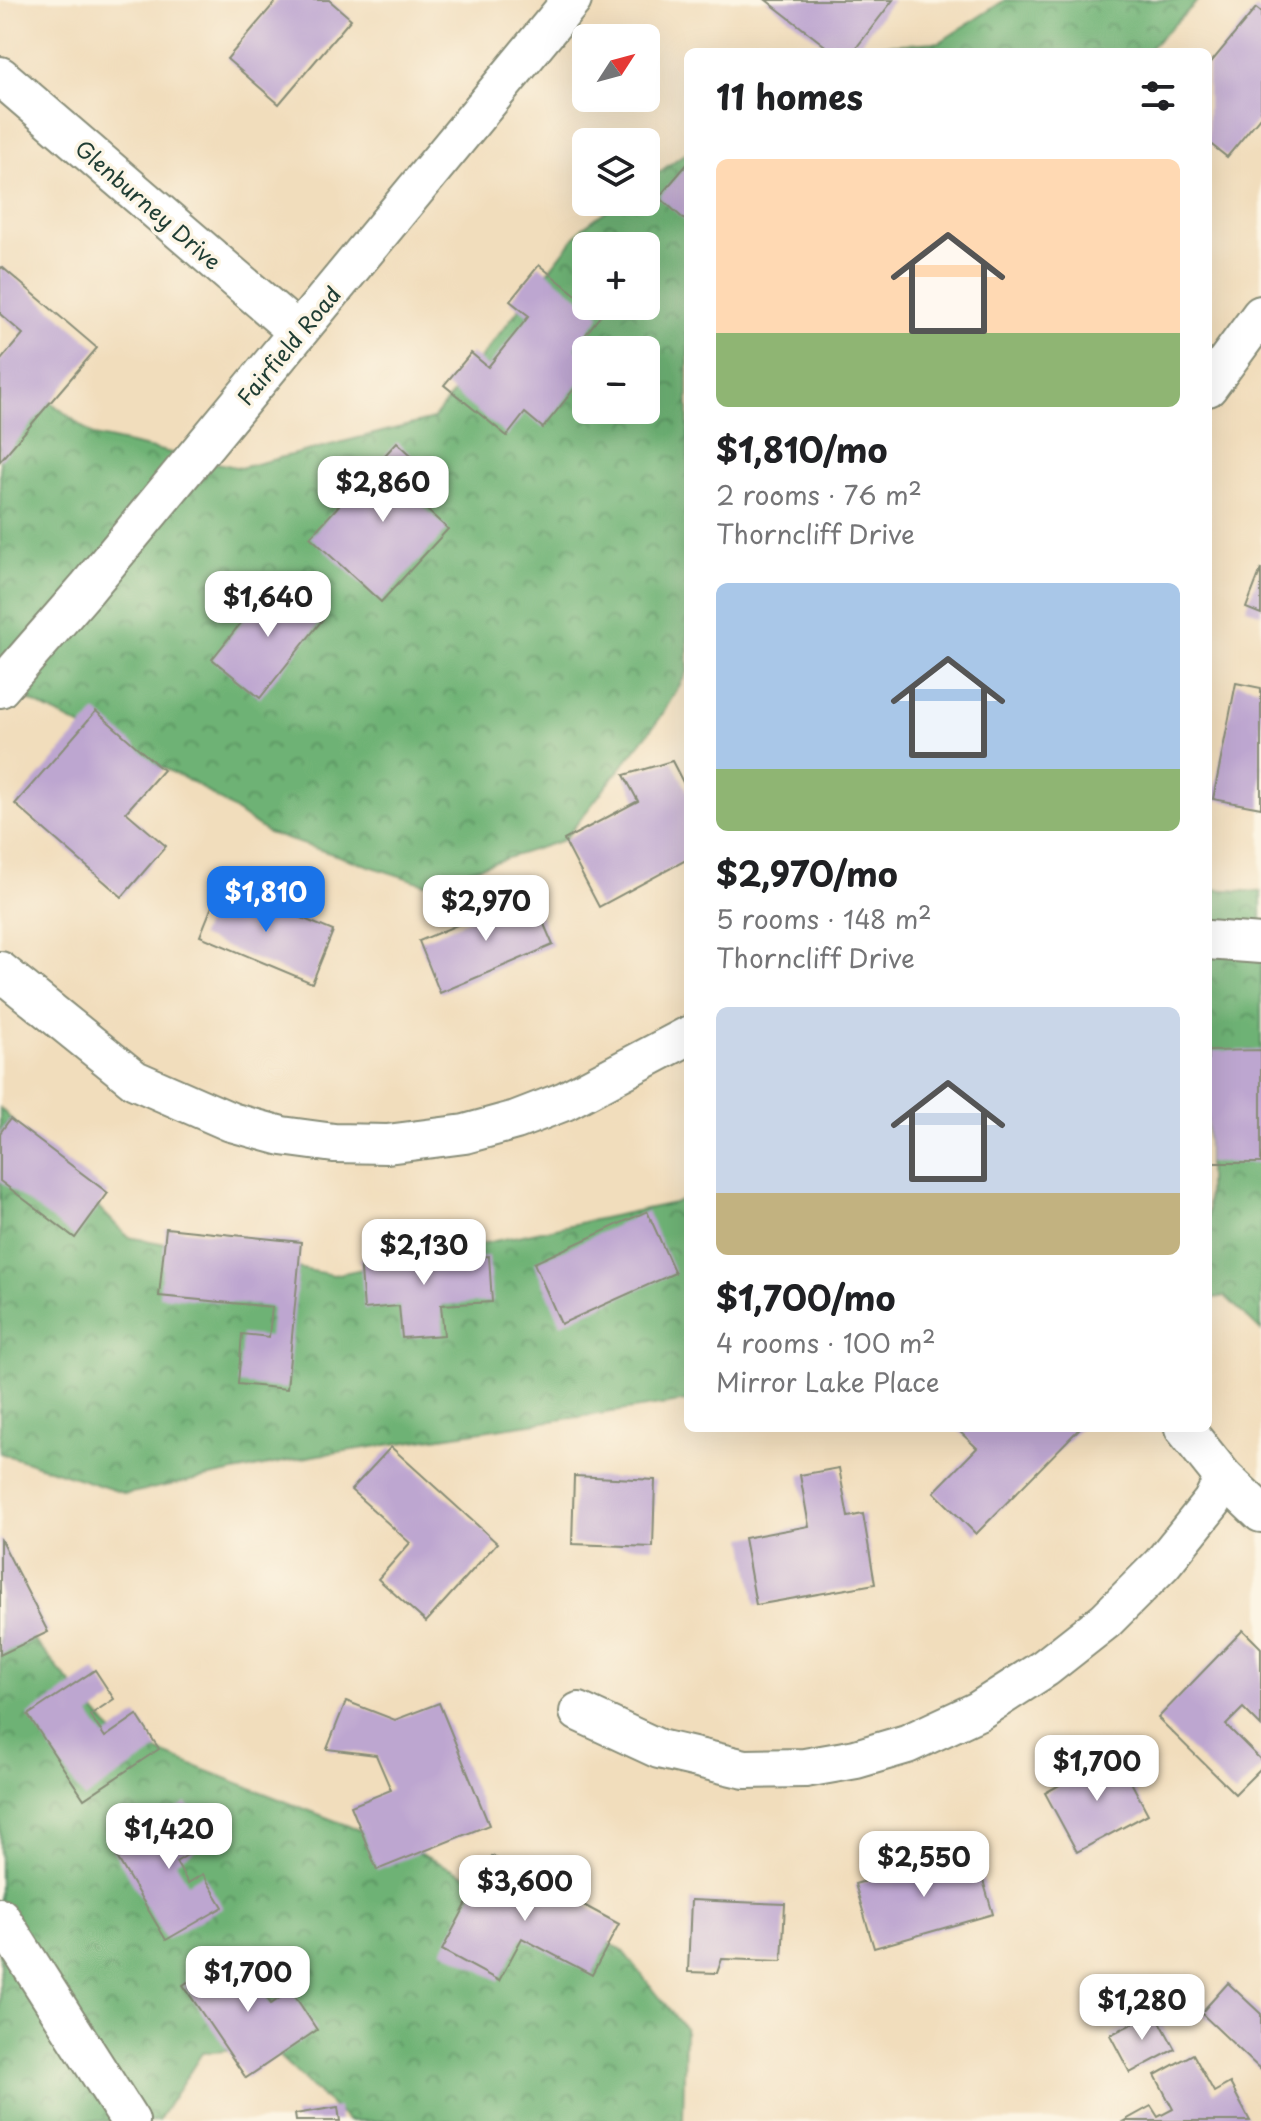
<!DOCTYPE html>
<html lang="en">
<head>
<meta charset="utf-8">
<style>
  :root { --surface:#fff; --page:#f2f2f2; --text:#202124; --muted:#757577; --accent:#1a73e8 }
  body { margin:0; font-family:"Playpen Sans",sans-serif; background:var(--page); color:var(--text); height:100vh; display:flex; flex-direction:column; font-size:30px; white-space:nowrap }
  * { box-sizing:border-box; margin:0 }
  p { font-size:26px; color:var(--muted) }
  .icon { flex:none; width:44px; height:44px; fill:none; stroke:currentColor; stroke-width:2; stroke-linecap:round; stroke-linejoin:round }
  .map { position:relative; flex:1; overflow:hidden }
  .drawer { position:absolute; left:684px; top:48px; width:528px; height:1384px; display:flex; flex-direction:column; background:var(--surface); border-radius:12px; box-shadow:0 8px 32px #0002 }
  .drawer>* { flex:none }
  .needle { width:52px; rotate:54deg }
  .fabs { position:absolute; left:572px; top:24px; display:grid; gap:16px }
  .fabs a { display:grid; place-items:center; width:88px; height:88px; border-radius:12px; background:var(--surface); box-shadow:0 8px 32px #0002; font-size:40px }
  .price { position:absolute; translate:-50% -68px; padding:0 18px; border-radius:16px; background:#fff; color:#222; font-size:26px; line-height:52px; filter:drop-shadow(0 2px 4px #0008) }
  .price::after { content:''; position:absolute; left:50%; top:48px; width:24px; height:18px; margin-left:-12px; background:inherit; clip-path:polygon(0 0,100% 0,50% 100%) }
  .price.on { background:var(--accent); color:#fff }
  ul { padding:0; list-style:none }
  li { display:grid; align-content:center; gap:16px; height:424px; padding:0 32px }
  li span { display:grid; place-items:center; height:248px; border-radius:12px; color:#555 }
  li>.icon { margin-inline-start:auto }
  span .icon { width:144px; height:144px; fill:#fffc; stroke-width:1 }
  li b { font-size:34px }
  h2 { display:flex; justify-content:space-between; align-items:center; height:96px; padding:0 32px; font-size:34px }
  .map>svg:first-child { display:block }
  .forest { fill:url(#forest-crowns); stroke:#467854; stroke-width:2; fill-rule:evenodd }
  .building { fill:#bda6d0 }
  .lines { fill:none; stroke-linecap:round; stroke-linejoin:round }
  .minor-casing { stroke:#888d78; stroke-width:42 }
  .minor { stroke:#fff; stroke-width:38 }
  .labels { text-anchor:middle; dominant-baseline:central; stroke-width:7; stroke-linejoin:round; paint-order:stroke }
  .street-label { font-size:22px; fill:#1f3d34; stroke:#fcf5e5 }
</style>
</head>
<body>
<div class="map">
<svg width="1261" height="2121" viewBox="0 0 1261 2121">
  <defs>
    <pattern id="forest-crowns" width="20" height="18" patternUnits="userSpaceOnUse" patternTransform="scale(2)"><rect width="20" height="18" fill="#6eb275"/><path d="M2 6a3 3 0 1 1 6 0M12 15a3 3 0 1 1 6 0" fill="none" stroke="#5a9261"/></pattern>
  </defs>
  <rect width="100%" height="100%" fill="#fcf5e5"/>
  <filter id="ink" filterUnits="userSpaceOnUse"><feTurbulence type="fractalNoise" baseFrequency=".0125" numOctaves="2"/><feDisplacementMap in="SourceGraphic" scale="16" xChannelSelector="R" yChannelSelector="G"/><feConvolveMatrix kernelMatrix="1 2 1 2 8 2 1 2 1" color-interpolation-filters="sRGB"/></filter>
  <filter id="wash" filterUnits="userSpaceOnUse"><feTurbulence type="fractalNoise" baseFrequency=".006" numOctaves="4" result="noise"/><feDisplacementMap in="SourceGraphic" scale="32" xChannelSelector="R" yChannelSelector="G"/><feGaussianBlur stdDeviation="1.8" result="paint"/><feColorMatrix in="noise" values="0 0 0 0 0 0 0 0 0 0 0 0 0 0 0 0 0 1.4 0 .05"/><feComposite in="paint" operator="in"/></filter>
  <g filter="url(#wash)">
    <rect width="100%" height="100%" fill="#f1ddbc"/>
    <g class="forest">
      <polygon points="1005,0 1199,0 1146,52 823,52 828,48 940,42"/>
      <path d="M 688,151 L 688,671 L 660,718 L 564,840 L 425,884 L 268,833 L 196,784 L 0,686 L 0,362 L 94,436 L 240,468 L 433,419 L 582,228 L 618,202 L 646,202 L 646,182 ZM 586,246 L 646,246 L 646,306 L 586,306 ZM 586,350 L 646,350 L 646,410 L 586,410 Z"/>
      <polygon points="1208,889 1261,892 1261,1331 1225,1296 1208,1299"/>
      <polygon points="0,1108 128,1237 334,1275 674,1203 688,1196 688,1401 318,1455 126,1494 0,1453"/>
      <polygon points="0,1601 115,1735 418,1853 621,1949 685,2029 683,2121 348,2121 269,2047 202,2053 158,2121 0,2121"/>
    </g>
    <g id="blocks">
      <g class="building">
        <polygon points="277,0 329,0 351,19 279,104 227,59"/>
        <polygon points="766,0 893,0 853,52 833,52"/>
        <polygon points="1256,8 1261,12 1261,116 1227,157 1208,142 1208,66"/>
        <polygon points="688,163 688,223 659,197"/>
        <polygon points="539,265 586,303 586,306 590,306 601,315 575,348 586,357 586,374 543,428 525,413 507,436 444,385 471,353 488,367 529,316 510,301"/>
        <polygon points="2,267 97,348 0,461 0,361 23,334 0,314 0,269"/>
        <polygon points="397,442 435,477 415,499 448,529 381,602 310,537"/>
        <polygon points="1261,569 1261,614 1246,608"/>
        <polygon points="275,580 323,619 260,698 212,659"/>
        <polygon points="1236,683 1261,688 1261,808 1213,799"/>
        <polygon points="96,711 163,770 126,812 166,846 122,897 15,804"/>
        <polygon points="672,761 688,792 688,859 599,907 564,840 638,801 624,775"/>
        <polygon points="221,884 333,931 312,983 200,936"/>
        <polygon points="531,894 553,945 440,993 419,941"/>
        <polygon points="1261,1050 1261,1163 1208,1163 1208,1051"/>
        <polygon points="10,1119 108,1193 75,1238 0,1181 0,1133"/>
        <polygon points="647,1211 675,1273 561,1324 534,1263"/>
        <polygon points="166,1228 301,1242 287,1389 238,1384 242,1334 269,1337 272,1307 159,1296"/>
        <polygon points="448,1251 467,1258 489,1256 492,1302 441,1305 444,1335 402,1338 399,1306 364,1309 360,1258"/>
        <polygon points="956,1428 1080,1428 976,1534 934,1492 977,1448"/>
        <polygon points="391,1447 497,1543 426,1622 378,1579 410,1543 351,1490"/>
        <polygon points="839,1468 848,1517 863,1514 875,1584 756,1605 744,1538 809,1526 800,1475"/>
        <polygon points="574,1476 655,1480 653,1547 572,1544"/>
        <polygon points="0,1538 48,1632 0,1655"/>
        <polygon points="1243,1630 1261,1648 1261,1726 1243,1708 1226,1725 1261,1760 1261,1768 1235,1794 1158,1718"/>
        <polygon points="95,1670 114,1699 90,1715 105,1737 137,1715 159,1749 84,1799 28,1715"/>
        <polygon points="346,1701 395,1720 439,1703 489,1825 377,1870 351,1806 391,1790 376,1755 327,1749"/>
        <polygon points="1116,1754 1148,1814 1077,1852 1045,1793"/>
        <polygon points="187,1803 210,1841 176,1862 188,1883 203,1874 223,1907 166,1940 111,1847"/>
        <polygon points="974,1850 993,1914 874,1948 855,1884"/>
        <polygon points="492,1856 619,1924 592,1975 522,1938 499,1981 442,1950"/>
        <polygon points="691,1900 785,1904 782,1961 722,1959 717,1973 688,1972"/>
        <polygon points="235,1950 271,2004 291,1990 317,2030 246,2078 183,1985"/>
        <polygon points="1228,1983 1261,2014 1261,2070 1201,2013"/>
        <polygon points="1155,2012 1175,2049 1130,2073 1110,2035"/>
        <polygon points="1193,2054 1214,2092 1230,2083 1250,2121 1124,2121 1151,2106 1158,2117 1173,2109 1155,2075"/>
        <polygon points="338,2107 340,2121 296,2121 295,2114"/>
      </g>
    </g>
  </g>
  <g filter="url(#ink)">
    <use href="#blocks" fill-opacity="0" stroke="#888d78" stroke-width="2"/>
    <g class="lines">
      <g class="minor-casing">
        <g id="minor">
          <polyline points="0,76 298,332"/>
          <polyline points="1208,387 1261,315"/>
          <polyline points="0,688 87,588 572,0"/>
          <polyline points="1208,940 1261,944"/>
          <polyline points="0,971 135,1080 231,1122 282,1136 334,1143 387,1144 465,1134 516,1120 565,1101 688,1036"/>
          <polyline points="1184,1428 1224,1478 1261,1513"/>
          <polyline points="579,1712 659,1749 745,1769 805,1768 856,1759 907,1744 978,1711 1045,1668 1106,1620 1162,1564 1212,1502 1224,1478"/>
          <polyline points="0,1917 130,2121"/>
        </g>
      </g>
      <use href="#minor" class="minor"/>
    </g>
  </g>
  <g class="labels">
    <g class="street-label">
      <text transform="translate(149 204) rotate(41)">Glenburney Drive</text>
      <text transform="translate(288 345) rotate(-50)">Fairfield Road</text>
    </g>
  </g>
</svg>
<div class="fabs">
<a><svg class="needle" viewBox="-14 -14 28 28"><path d="M0-13l5 13h-10z" fill="#e53935"/><path d="M0 13l5-13h-10z" fill="#757577"/></svg></a>
<a><svg class="icon" aria-label="layers" viewBox="0 0 24 24"><path d="M12 4l9 5-9 5-9-5zM3 14l9 5 9-5"/></svg></a>
<a>+</a>
<a>−</a>
</div>
<b class="price" style="left:383px;top:524px">$2,860</b>
<b class="price" style="left:268px;top:639px">$1,640</b>
<b class="price on" style="left:266px;top:934px">$1,810</b>
<b class="price" style="left:486px;top:943px">$2,970</b>
<b class="price" style="left:424px;top:1287px">$2,130</b>
<b class="price" style="left:1097px;top:1803px">$1,700</b>
<b class="price" style="left:169px;top:1871px">$1,420</b>
<b class="price" style="left:924px;top:1899px">$2,550</b>
<b class="price" style="left:525px;top:1923px">$3,600</b>
<b class="price" style="left:248px;top:2014px">$1,700</b>
<b class="price" style="left:1142px;top:2042px">$1,280</b>
<section class="drawer">
<h2>11 homes<svg class="icon" aria-label="filters" viewBox="0 0 24 24"><path d="M4 7h16M4 17h16"/><circle cx="9" cy="7" r="2"/><circle cx="15" cy="17" r="2"/></svg></h2>
<ul>
<li><span style="background:linear-gradient(#ffd9b3 70%,#8fb573 0)"><svg class="icon" aria-label="home" viewBox="0 0 24 24"><path d="M3 11l9-7 9 7M6 9v11h12V9"/></svg></span><div><b>$1,810/mo</b><p>2 rooms · 76 m²</p><p>Thorncliff Drive</p></div></li>
<li><span style="background:linear-gradient(#a9c7e8 75%,#8fb573 0)"><svg class="icon" aria-label="home" viewBox="0 0 24 24"><path d="M3 11l9-7 9 7M6 9v11h12V9"/></svg></span><div><b>$2,970/mo</b><p>5 rooms · 148 m²</p><p>Thorncliff Drive</p></div></li>
<li><span style="background:linear-gradient(#c9d6e8 75%,#c2b280 0)"><svg class="icon" aria-label="home" viewBox="0 0 24 24"><path d="M3 11l9-7 9 7M6 9v11h12V9"/></svg></span><div><b>$1,700/mo</b><p>4 rooms · 100 m²</p><p>Mirror Lake Place</p></div></li>
</ul>
</section>
</div>
</body>
</html>
